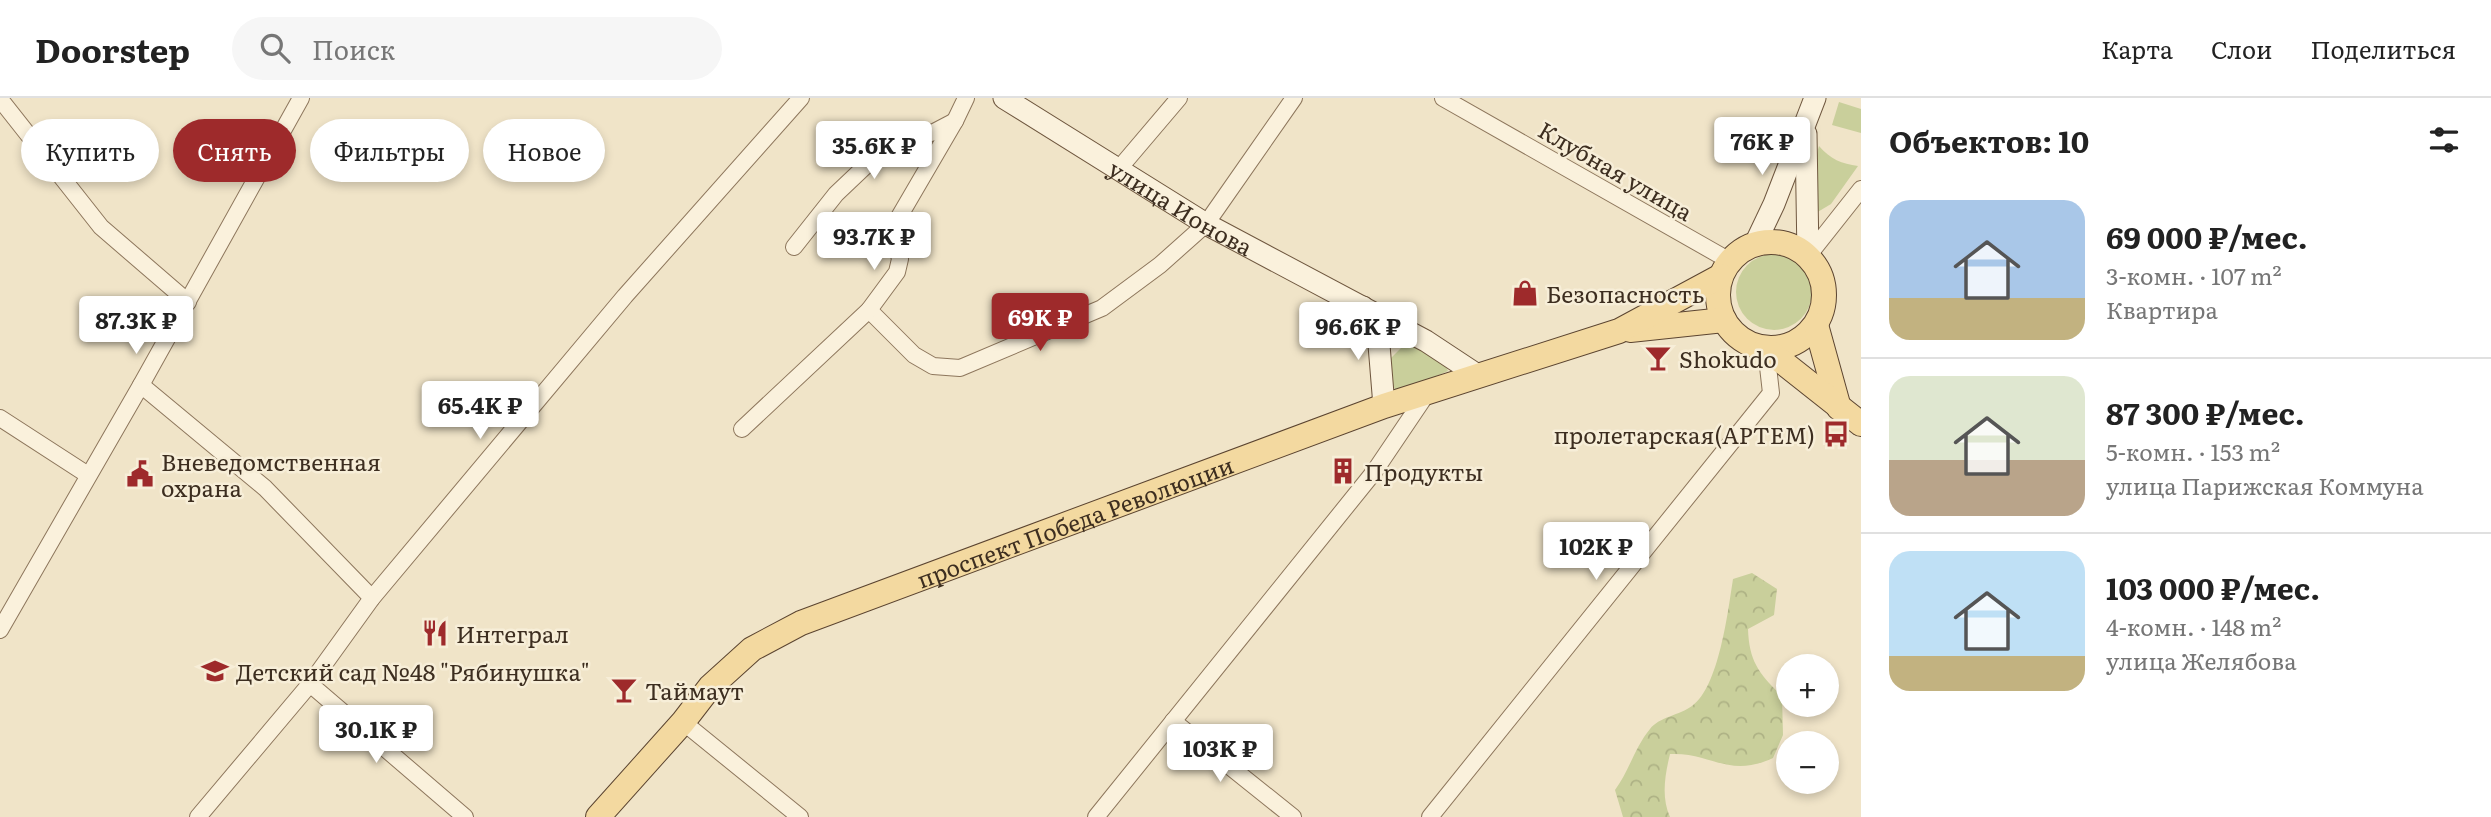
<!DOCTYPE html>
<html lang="ru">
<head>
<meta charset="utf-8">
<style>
  :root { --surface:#fff; --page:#f6f6f6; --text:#222; --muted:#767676; --line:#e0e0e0; --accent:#9e2a2b }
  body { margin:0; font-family:Literata,serif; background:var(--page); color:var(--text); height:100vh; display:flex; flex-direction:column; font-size:26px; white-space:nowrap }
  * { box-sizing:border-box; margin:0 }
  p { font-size:23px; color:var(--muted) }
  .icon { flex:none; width:38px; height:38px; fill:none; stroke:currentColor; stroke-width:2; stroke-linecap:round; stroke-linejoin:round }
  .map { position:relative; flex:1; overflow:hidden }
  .side { display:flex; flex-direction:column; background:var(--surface); width:630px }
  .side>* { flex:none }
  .hud { position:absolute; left:21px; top:21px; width:665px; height:63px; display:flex; gap:14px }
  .tools { position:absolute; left:1776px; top:556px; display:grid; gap:14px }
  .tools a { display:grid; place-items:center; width:63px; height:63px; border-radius:50%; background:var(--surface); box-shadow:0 4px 10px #0003; font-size:35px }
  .price { position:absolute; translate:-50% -60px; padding:0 16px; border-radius:7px; background:#fff; color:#222; font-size:23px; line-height:46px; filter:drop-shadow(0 2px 4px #0008) }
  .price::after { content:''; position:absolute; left:50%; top:42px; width:21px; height:16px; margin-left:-10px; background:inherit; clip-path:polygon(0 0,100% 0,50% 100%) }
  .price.active { background:var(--accent); color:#fff }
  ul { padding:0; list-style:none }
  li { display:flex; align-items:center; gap:21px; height:175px; padding:0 28px }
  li+li { border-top:2px solid var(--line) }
  li span { display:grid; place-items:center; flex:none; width:196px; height:140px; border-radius:21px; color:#555 }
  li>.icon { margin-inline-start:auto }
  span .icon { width:84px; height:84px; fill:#fffc; stroke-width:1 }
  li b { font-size:30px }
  h2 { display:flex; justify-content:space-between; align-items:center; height:84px; padding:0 28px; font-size:30px }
  .chip { padding:0 24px; border-radius:32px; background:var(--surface); box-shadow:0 4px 10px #0003; font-size:24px; line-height:63px }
  .chip.active { background:var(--accent); color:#fff }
  header { display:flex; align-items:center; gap:42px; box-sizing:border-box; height:98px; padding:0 35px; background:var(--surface); border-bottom:2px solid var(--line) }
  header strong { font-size:33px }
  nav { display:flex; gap:38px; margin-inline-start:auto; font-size:24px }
  .search { width:490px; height:63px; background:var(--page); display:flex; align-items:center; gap:18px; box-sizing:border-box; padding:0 24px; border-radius:38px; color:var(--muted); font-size:26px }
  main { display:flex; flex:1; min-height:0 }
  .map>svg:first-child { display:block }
  .grass { fill:#c9cf9b }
  .forest { fill:url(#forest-crowns) }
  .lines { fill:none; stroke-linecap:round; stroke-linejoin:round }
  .minor-casing { stroke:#8d765c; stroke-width:18 }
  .secondary-casing { stroke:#6f573f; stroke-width:23 }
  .primary-casing { stroke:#5b4430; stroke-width:26 }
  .minor { stroke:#faf1dc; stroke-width:16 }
  .secondary { stroke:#faf1dc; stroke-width:21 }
  .primary { stroke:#f3d9a0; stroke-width:24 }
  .labels { text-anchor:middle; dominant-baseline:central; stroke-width:5; stroke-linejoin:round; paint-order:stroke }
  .street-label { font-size:23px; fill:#3d2e20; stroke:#f7eed8 }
  .poi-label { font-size:23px; fill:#3d2e20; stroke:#f7eed8; text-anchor:start }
</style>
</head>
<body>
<header>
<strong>Doorstep</strong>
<div class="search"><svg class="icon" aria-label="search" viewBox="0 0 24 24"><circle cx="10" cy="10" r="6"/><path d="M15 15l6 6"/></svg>Поиск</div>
<nav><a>Карта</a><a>Слои</a><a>Поделиться</a></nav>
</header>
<main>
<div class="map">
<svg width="1861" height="719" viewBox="0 0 1861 719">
  <defs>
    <pattern id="forest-crowns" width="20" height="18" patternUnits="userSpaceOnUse" patternTransform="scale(1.75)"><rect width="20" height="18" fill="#c9cf9b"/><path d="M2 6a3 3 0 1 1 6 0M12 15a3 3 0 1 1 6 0" fill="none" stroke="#aeb285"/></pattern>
  </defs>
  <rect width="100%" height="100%" fill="#f0e4c8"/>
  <g class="grass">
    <polygon points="1839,4 1861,11 1861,35 1832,27"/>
    <path d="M 1819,48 C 1830,61 1842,66 1858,68 L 1831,106 L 1816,115 L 1814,65 Z"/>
    <circle cx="1774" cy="194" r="38"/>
    <polygon points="1413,248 1443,261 1448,273 1397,295 1390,282 1390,261 1402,249"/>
  </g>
  <path class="forest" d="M 1752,475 L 1777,491 L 1774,517 L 1748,531 C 1749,563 1759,576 1782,598 L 1783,637 L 1773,660 C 1728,681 1712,654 1670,656 C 1665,677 1661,699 1670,719 L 1623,719 L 1615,692 C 1629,673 1635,649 1650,631 C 1659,619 1680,617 1692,608 C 1719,589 1728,513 1733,481 Z"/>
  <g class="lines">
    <g class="minor-casing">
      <g id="minor">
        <polyline points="1443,0 1730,163"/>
        <polyline points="0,1 101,129 188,204"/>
        <polyline points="1117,73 1179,0"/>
        <polyline points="794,149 836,96 875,59 893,46 934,34 955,23"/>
        <polyline points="1808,158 1861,91"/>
        <polyline points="869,212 914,257 933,268 960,270 1102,210 1160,167 1206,126 1294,0"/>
        <polyline points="141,287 265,390 372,500"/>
        <polyline points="0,320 88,377"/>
        <polyline points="742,331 869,212 897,174 900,161 892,131 955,23 966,0"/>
        <polyline points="0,532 141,287 301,0"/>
        <polyline points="310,586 465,719"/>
        <polyline points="1173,623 1293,719"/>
        <polyline points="683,624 800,719"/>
        <polyline points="198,719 310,586 372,500 625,198 801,0"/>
        <polyline points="1096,719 1374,374 1428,294"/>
        <polyline points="1430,719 1771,295 1766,251"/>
      </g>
    </g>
    <g class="secondary-casing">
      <g id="secondary">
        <path id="s1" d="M 1004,0 L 1206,126 L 1426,243 L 1479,278"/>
        <polyline points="1806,36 1808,158"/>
        <polyline points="1755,146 1774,106 1815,0"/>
        <polyline points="1363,209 1379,247 1384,308"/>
      </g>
    </g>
    <g class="primary-casing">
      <g id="primary">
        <circle cx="1771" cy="197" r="53"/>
        <polyline points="1816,227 1839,310"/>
        <polyline points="1630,232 1724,222"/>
        <polyline points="1766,251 1861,326"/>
        <path id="s2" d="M 598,719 L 683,624 L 710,589 L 752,551 L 801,525 L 1384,308 L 1619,233 L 1721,178"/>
      </g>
    </g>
    <use href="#minor" class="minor"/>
    <use href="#secondary" class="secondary"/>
    <use href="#primary" class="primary"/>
  </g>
  <defs>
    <g id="shop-bare" transform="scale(2.1)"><path d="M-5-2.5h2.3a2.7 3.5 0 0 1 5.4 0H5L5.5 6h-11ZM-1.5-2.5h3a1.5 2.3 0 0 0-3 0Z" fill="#9e2a2b" stroke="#f7eed8" stroke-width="2.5" paint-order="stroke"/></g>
    <g id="bar-bare" transform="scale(2.1)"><path d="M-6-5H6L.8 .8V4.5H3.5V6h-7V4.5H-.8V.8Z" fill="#9e2a2b" stroke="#f7eed8" stroke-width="2.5" paint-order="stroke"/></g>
    <g id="bus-bare" transform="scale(2.1)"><path d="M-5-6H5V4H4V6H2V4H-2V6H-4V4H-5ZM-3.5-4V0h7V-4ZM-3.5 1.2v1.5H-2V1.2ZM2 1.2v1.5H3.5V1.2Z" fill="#9e2a2b" stroke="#f7eed8" stroke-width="2.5" paint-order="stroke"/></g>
    <g id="building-bare" transform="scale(2.1)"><path d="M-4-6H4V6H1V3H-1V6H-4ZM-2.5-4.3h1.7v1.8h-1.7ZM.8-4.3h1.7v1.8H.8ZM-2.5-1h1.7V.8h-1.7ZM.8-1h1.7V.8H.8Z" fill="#9e2a2b" stroke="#f7eed8" stroke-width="2.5" paint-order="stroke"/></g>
    <g id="civic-bare" transform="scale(2.1)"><path d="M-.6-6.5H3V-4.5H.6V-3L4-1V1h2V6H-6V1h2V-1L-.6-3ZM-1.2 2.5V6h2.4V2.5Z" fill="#9e2a2b" stroke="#f7eed8" stroke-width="2.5" paint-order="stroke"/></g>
    <g id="restaurant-bare" transform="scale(2.1)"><path d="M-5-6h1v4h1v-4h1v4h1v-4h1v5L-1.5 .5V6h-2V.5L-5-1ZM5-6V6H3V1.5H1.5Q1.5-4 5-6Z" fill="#9e2a2b" stroke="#f7eed8" stroke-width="2.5" paint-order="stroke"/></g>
    <g id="school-bare" transform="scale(2.1)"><path d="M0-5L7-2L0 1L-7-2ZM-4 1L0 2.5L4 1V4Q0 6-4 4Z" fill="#9e2a2b" stroke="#f7eed8" stroke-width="2.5" paint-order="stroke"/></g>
  </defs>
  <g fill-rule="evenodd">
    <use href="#shop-bare" x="1525" y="195"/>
    <use href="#bar-bare" x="1658" y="260"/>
    <use href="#bus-bare" x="1836" y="336"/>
    <use href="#building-bare" x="1343" y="373"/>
    <use href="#civic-bare" x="140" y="376"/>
    <use href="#restaurant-bare" x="435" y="535"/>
    <use href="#school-bare" x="215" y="573"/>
    <use href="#bar-bare" x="624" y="592"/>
  </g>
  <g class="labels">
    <g class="street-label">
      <text transform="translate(1616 72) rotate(30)">Клубная улица</text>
      <text stroke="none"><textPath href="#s1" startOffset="208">улица Ионова</textPath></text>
      <text stroke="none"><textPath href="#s2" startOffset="576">проспект Победа Революции</textPath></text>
    </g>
    <g class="poi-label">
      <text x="1546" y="195">Безопасность</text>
      <text x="1679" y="260">Shokudo</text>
      <text x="1815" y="336" text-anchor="end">пролетарская(АРТЕМ)</text>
      <text x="161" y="363">Вневедомственная<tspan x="161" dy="26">охрана</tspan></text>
      <text x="1364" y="373">Продукты</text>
      <text x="456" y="535">Интеграл</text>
      <text x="236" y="573">Детский сад №48 "Рябинушка"</text>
      <text x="645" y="592">Таймаут</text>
    </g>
  </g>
</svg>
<div class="tools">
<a>+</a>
<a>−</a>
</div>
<b class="price" style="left:1762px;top:79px">76K ₽</b>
<b class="price" style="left:874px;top:83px">35.6K ₽</b>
<b class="price" style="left:874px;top:174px">93.7K ₽</b>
<b class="price active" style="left:1040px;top:255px">69K ₽</b>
<b class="price" style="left:136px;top:258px">87.3K ₽</b>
<b class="price" style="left:1358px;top:264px">96.6K ₽</b>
<b class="price" style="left:480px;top:343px">65.4K ₽</b>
<b class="price" style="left:1596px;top:484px">102K ₽</b>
<b class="price" style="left:376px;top:667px">30.1K ₽</b>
<b class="price" style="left:1220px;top:686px">103K ₽</b>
<div class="hud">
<a class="chip">Купить</a>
<a class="chip active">Снять</a>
<a class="chip">Фильтры</a>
<a class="chip">Новое</a>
</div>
</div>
<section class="side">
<h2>Объектов: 10<svg class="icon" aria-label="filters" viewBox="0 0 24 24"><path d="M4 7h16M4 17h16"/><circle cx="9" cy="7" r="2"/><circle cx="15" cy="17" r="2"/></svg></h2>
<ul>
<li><span style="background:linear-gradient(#a9c7e8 70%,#c2b280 0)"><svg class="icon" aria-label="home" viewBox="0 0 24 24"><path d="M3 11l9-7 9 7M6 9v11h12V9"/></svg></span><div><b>69 000 ₽/мес.</b><p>3-комн. · 107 m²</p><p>Квартира</p></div></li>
<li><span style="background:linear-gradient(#dfe7d0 60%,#b9a48a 0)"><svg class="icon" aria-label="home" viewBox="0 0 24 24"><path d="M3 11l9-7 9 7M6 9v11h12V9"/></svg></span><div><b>87 300 ₽/мес.</b><p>5-комн. · 153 m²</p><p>улица Парижская Коммуна</p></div></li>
<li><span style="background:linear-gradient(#bfe0f5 75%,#c2b280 0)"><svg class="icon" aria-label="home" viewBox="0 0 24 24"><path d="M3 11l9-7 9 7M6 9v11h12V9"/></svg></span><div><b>103 000 ₽/мес.</b><p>4-комн. · 148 m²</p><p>улица Желябова</p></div></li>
</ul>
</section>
</main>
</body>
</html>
